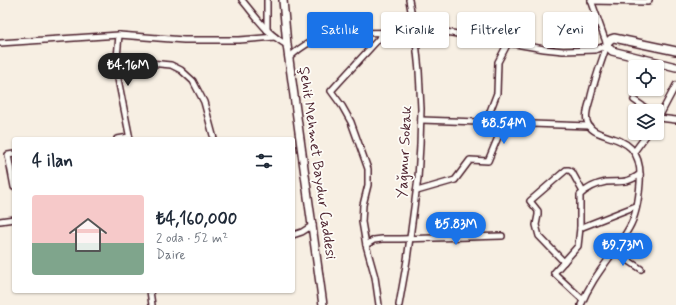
<!DOCTYPE html>
<html lang="tr">
<head>
<meta charset="utf-8">
<style>
  :root { --surface:#fff; --page:#f2f2f3; --text:#1f2937; --muted:#747a83; --line:#e0e1e3; --accent:#1a73e8 }
  body { margin:0; font-family:Mynerve,sans-serif; background:var(--page); color:var(--text); height:100vh; display:flex; flex-direction:column; font-size:15px; white-space:nowrap }
  * { box-sizing:border-box; margin:0 }
  p { font-size:13px; color:var(--muted) }
  .icon { flex:none; width:22px; height:22px; fill:none; stroke:currentColor; stroke-width:2; stroke-linecap:round; stroke-linejoin:round }
  .map { position:relative; flex:1; overflow:hidden }
  .panel { position:absolute; left:12px; top:137px; width:283px; height:156px; display:flex; flex-direction:column; background:var(--surface); border-radius:4px; box-shadow:0 1px 3px #0004 }
  .panel>* { flex:none }
  .hud { position:absolute; left:307px; top:12px; width:309px; height:36px; display:flex; gap:8px }
  .controls { position:absolute; left:628px; top:60px; display:grid; gap:8px }
  .controls a { display:grid; place-items:center; width:36px; height:36px; border-radius:4px; background:var(--surface); box-shadow:0 1px 3px #0004; font-size:20px }
  .price { position:absolute; translate:-50% -34px; padding:0 9px; border-radius:14px; background:var(--accent); color:#fff; font-size:13px; line-height:26px; filter:drop-shadow(0 1px 2px #0008) }
  .price::after { content:''; position:absolute; left:50%; top:24px; width:12px; height:9px; margin-left:-6px; background:inherit; clip-path:polygon(0 0,100% 0,50% 100%) }
  .price.active { background:#222; color:#fff }
  ul { padding:0; list-style:none }
  li { display:flex; align-items:center; gap:12px; height:100px; padding:0 20px }
  li+li { border-top:1px solid var(--line) }
  li span { display:grid; place-items:center; flex:none; width:112px; height:80px; border-radius:4px; color:#555 }
  li>.icon { margin-inline-start:auto }
  span .icon { width:48px; height:48px; fill:#fffc; stroke-width:1 }
  li b { font-size:17px }
  h2 { display:flex; justify-content:space-between; align-items:center; height:48px; padding:0 20px; font-size:17px }
  .pill { padding:0 14px; border-radius:4px; background:var(--surface); box-shadow:0 1px 3px #0004; font-size:14px; line-height:36px }
  .pill.active { background:var(--accent); color:#fff }
  .map>svg:first-child { display:block }
  .lines { fill:none; stroke-linecap:round; stroke-linejoin:round }
  .street-casing { stroke:#4a1f2b; stroke-width:8 }
  .secondary-casing { stroke:#4a1f2b; stroke-width:10 }
  .street { stroke:#fdfcf7; stroke-width:5 }
  .secondary { stroke:#fdfcf7; stroke-width:7 }
  .labels { text-anchor:middle; dominant-baseline:central; stroke-width:3.5; stroke-linejoin:round; paint-order:stroke }
  .street-label { font-size:15px; fill:#4a1f2b; stroke:#fdfcf7 }
</style>
</head>
<body>
<div class="map">
<svg width="676" height="305" viewBox="0 0 676 305">
  <rect width="100%" height="100%" fill="#f7efe3"/>
  <filter id="ink" filterUnits="userSpaceOnUse"><feTurbulence type="fractalNoise" baseFrequency=".025" numOctaves="2"/><feDisplacementMap in="SourceGraphic" scale="8" xChannelSelector="R" yChannelSelector="G"/><feConvolveMatrix kernelMatrix="1 2 1 2 8 2 1 2 1" color-interpolation-filters="sRGB"/></filter>
  <g filter="url(#ink)">
    <g class="lines">
      <g class="street-casing">
        <g id="street">
          <path d="M 242,0 C 257,18 266,33 287,45"/>
          <polyline points="591,1 648,2 649,0"/>
          <polyline points="267,30 267,0"/>
          <polyline points="119,35 116,69 130,139"/>
          <polyline points="0,43 119,35 184,40 239,40 275,37"/>
          <path d="M 289,58 C 303,44 319,36 338,33 L 446,32 L 544,49 L 563,51 L 595,50 L 607,45"/>
          <polyline points="117,60 171,65 181,70 193,81 204,102 214,139"/>
          <polyline points="634,100 650,111"/>
          <polyline points="658,117 659,118 676,120"/>
          <polyline points="421,120 589,126"/>
          <polyline points="657,121 676,85"/>
          <polyline points="486,122 497,93 498,62 508,43"/>
          <polyline points="117,139 129,137"/>
          <polyline points="634,152 648,133"/>
          <polyline points="14,154 8,155 14,187"/>
          <polyline points="417,191 455,180 470,160 488,161 504,123"/>
          <polyline points="0,221 14,219"/>
          <polyline points="580,228 636,206"/>
          <polyline points="293,235 302,232 313,225"/>
          <polyline points="366,245 374,240 382,239 400,239 502,236"/>
          <polyline points="614,251 641,269"/>
          <polyline points="564,262 539,236 536,225 538,215 538,211 530,201 566,170 569,170 572,172 583,192"/>
          <polyline points="150,291 152,305"/>
          <path d="M 583,300 L 554,273 L 578,246 L 580,228 L 580,195 C 587,188 596,184 606,182 C 621,181 627,184 640,174"/>
          <polyline points="379,305 375,277 366,245 362,222 363,205 368,185 368,169 351,122 342,106 331,91 385,32"/>
          <polyline points="399,305 407,260 418,178 420,145 421,109 419,71 415,32 409,0"/>
          <path d="M 581,305 C 593,275 614,255 629,228 C 636,216 639,197 640,183 C 644,125 593,146 587,121 C 585,114 588,107 590,100 C 594,81 601,63 607,45 L 591,0"/>
        </g>
      </g>
      <g class="secondary-casing">
        <g id="secondary">
          <polyline points="283,0 287,45 323,305"/>
          <polyline points="676,51 614,38 611,39 607,43 608,47 612,51 676,67"/>
        </g>
      </g>
      <use href="#street" class="street"/>
      <use href="#secondary" class="secondary"/>
    </g>
  </g>
  <g class="labels">
    <g class="street-label">
      <text transform="translate(405 152) rotate(-87)">Yağmur Sokak</text>
      <text transform="translate(317 163) rotate(82)">Şehit Mehmet Baydur Caddesi</text>
    </g>
  </g>
</svg>
<div class="controls">
<a><svg class="icon" aria-label="locate" viewBox="0 0 24 24"><circle cx="12" cy="12" r="6"/><path d="M12 2v4M12 18v4M2 12h4M18 12h4"/></svg></a>
<a><svg class="icon" aria-label="layers" viewBox="0 0 24 24"><path d="M12 4l9 5-9 5-9-5zM3 14l9 5 9-5"/></svg></a>
</div>
<b class="price active" style="left:128px;top:87px">₺4.16M</b>
<b class="price" style="left:504px;top:145px">₺8.54M</b>
<b class="price" style="left:456px;top:246px">₺5.83M</b>
<b class="price" style="left:623px;top:267px">₺9.73M</b>
<div class="hud">
<a class="pill active">Satılık</a>
<a class="pill">Kiralık</a>
<a class="pill">Filtreler</a>
<a class="pill">Yeni</a>
</div>
<section class="panel">
<h2>4 ilan<svg class="icon" aria-label="filters" viewBox="0 0 24 24"><path d="M4 7h16M4 17h16"/><circle cx="9" cy="7" r="2"/><circle cx="15" cy="17" r="2"/></svg></h2>
<ul>
<li><span style="background:linear-gradient(#f6c9c9 60%,#7fa58c 0)"><svg class="icon" aria-label="home" viewBox="0 0 24 24"><path d="M3 11l9-7 9 7M6 9v11h12V9"/></svg></span><div><b>₺4,160,000</b><p>2 oda · 52 m²</p><p>Daire</p></div></li>
</ul>
</section>
</div>
</body>
</html>
